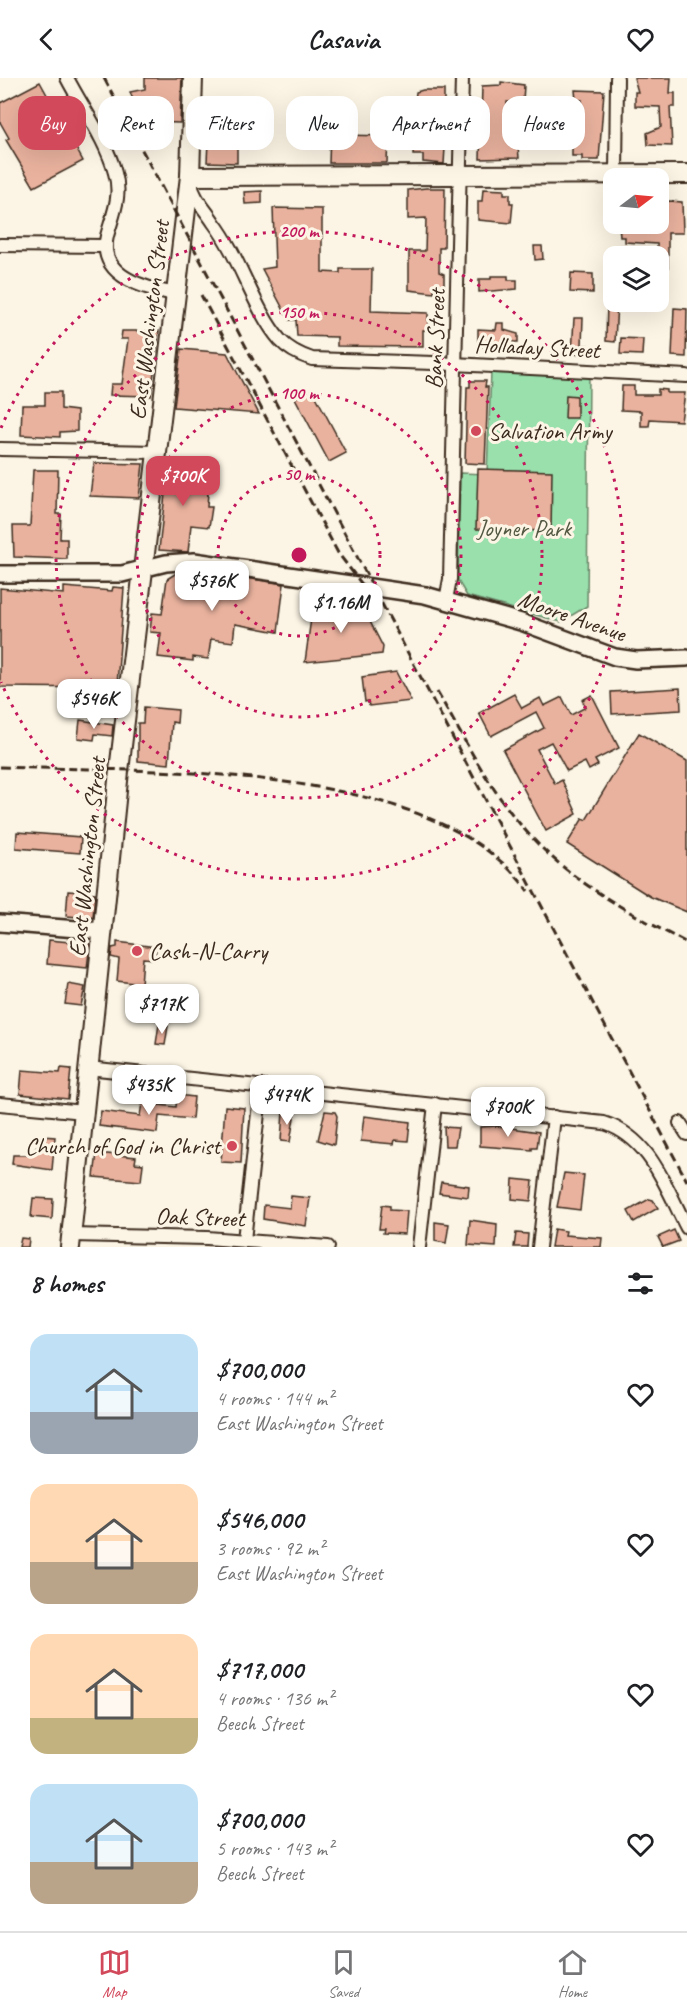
<!DOCTYPE html>
<html lang="en">
<head>
<meta charset="utf-8">
<style>
  :root { --surface:#fff; --page:#f6f6f6; --text:#202124; --muted:#757577; --line:#e0e0e0; --accent:#d1495b }
  body { margin:0; font-family:Caveat,sans-serif; background:var(--page); color:var(--text); height:100vh; display:flex; flex-direction:column; font-size:22px; white-space:nowrap }
  * { box-sizing:border-box; margin:0 }
  p { font-size:20px; color:var(--muted) }
  .icon { flex:none; width:33px; height:33px; fill:none; stroke:currentColor; stroke-width:2; stroke-linecap:round; stroke-linejoin:round }
  .map { position:relative; height:1169px; overflow:hidden }
  .sheet { display:flex; flex-direction:column; background:var(--surface); flex:1 }
  .sheet>* { flex:none }
  .guide { position:absolute; left:18px; top:18px; width:651px; height:54px; display:flex; gap:12px }
  .needle { width:39px; rotate:74deg }
  .buttons { position:absolute; left:603px; top:90px; display:grid; gap:12px }
  .buttons a { display:grid; place-items:center; width:66px; height:66px; border-radius:12px; background:var(--surface); box-shadow:0 6px 24px #0002; font-size:30px }
  .price { position:absolute; translate:-50% -51px; padding:0 14px; border-radius:12px; background:#fff; color:#222; font-size:20px; line-height:39px; filter:drop-shadow(0 2px 3px #0008) }
  .price::after { content:''; position:absolute; left:50%; top:36px; width:18px; height:14px; margin-left:-9px; background:inherit; clip-path:polygon(0 0,100% 0,50% 100%) }
  .price.selected { background:var(--accent); color:#fff }
  ul { padding:0; list-style:none }
  li { display:flex; align-items:center; gap:18px; height:150px; padding:0 30px }
  li span { display:grid; place-items:center; flex:none; width:168px; height:120px; border-radius:18px; color:#555 }
  li>.icon { margin-inline-start:auto }
  span .icon { width:72px; height:72px; fill:#fffc; stroke-width:1 }
  li b { font-size:26px }
  h2 { display:flex; justify-content:space-between; align-items:center; height:72px; padding:0 30px; font-size:26px }
  .tag { padding:0 21px; border-radius:18px; background:var(--surface); box-shadow:0 6px 24px #0002; font-size:21px; line-height:54px }
  .tag.selected { background:var(--accent); color:#fff }
  header { display:flex; justify-content:space-between; align-items:center; height:78px; padding:0 30px; background:var(--surface); font-size:27px; font-weight:800 }
  .tab-bar { display:flex; justify-content:space-around; align-items:center; height:84px; border-top:2px solid var(--line); background:var(--surface); font-size:16px; color:var(--muted) }
  .tab-bar a { display:grid; justify-items:center; gap:3px }
  .tab-bar .selected { color:var(--accent) }
  .map>svg:first-child { display:block }
  .green { fill:#99e0ad; stroke:#6a8566; stroke-width:1.5 }
  .building { fill:#e9b29e; stroke:#3b2a1e; stroke-width:1.5 }
  .lines { fill:none; stroke-linecap:round; stroke-linejoin:round }
  .minor-casing { stroke:#3b2a1e; stroke-width:16 }
  .tertiary-casing { stroke:#3b2a1e; stroke-width:20 }
  .secondary-casing { stroke:#3b2a1e; stroke-width:22 }
  .minor { stroke:#fcf5e5; stroke-width:12 }
  .tertiary { stroke:#fcf5e5; stroke-width:15 }
  .secondary { stroke:#fcf5e5; stroke-width:18 }
  .rail { stroke:#3b2a1e; stroke-width:3; stroke-dasharray:9 4.5; stroke-linecap:butt }
  .ring { fill:none; stroke:#c2185b; stroke-width:3; stroke-dasharray:3 6 }
  .poi-dot { fill:#d1495b; stroke:#fcf5e5; stroke-width:2 }
  .labels { text-anchor:middle; dominant-baseline:central; stroke-width:6; stroke-linejoin:round; paint-order:stroke }
  .street-label { font-size:24px; fill:#3b2a1e; stroke:#fcf5e5 }
  .poi-label { font-size:24px; fill:#3b2a1e; stroke:#fcf5e5; text-anchor:start }
  .park-label { font-size:24px; fill:#525842; stroke:#fcf5e5 }
  .centre { fill:#c2185b; stroke:#fcf5e5; stroke-width:3 }
  .ring-label { font-size:18px; text-anchor:middle; font-weight:bold; fill:#c2185b; stroke:#fcf5e5; stroke-width:6; stroke-linejoin:round; paint-order:stroke }
</style>
</head>
<body>
<header><svg class="icon" aria-label="back" viewBox="0 0 24 24"><path d="M15 5l-7 7 7 7"/></svg>Casavia<svg class="icon" aria-label="heart" viewBox="0 0 24 24"><path d="M12 20l-8-8c-3-5 5-10 8-4 3-6 11-1 8 4z"/></svg></header>
<div class="map">
<svg width="687" height="1169" viewBox="0 0 687 1169">
  <rect width="100%" height="100%" fill="#fcf5e5"/>
  <filter id="ink" filterUnits="userSpaceOnUse"><feTurbulence type="fractalNoise" baseFrequency=".0167" numOctaves="2"/><feDisplacementMap in="SourceGraphic" scale="12" xChannelSelector="R" yChannelSelector="G"/><feConvolveMatrix kernelMatrix="1 2 1 2 8 2 1 2 1" color-interpolation-filters="sRGB"/></filter>
  <g filter="url(#ink)">
    <polygon class="green" points="491,294 589,298 587,528 561,544 467,518 458,503 460,395 487,396"/>
    <g class="building">
      <polygon points="145,0 182,0 180,45 147,44 141,27 136,29 130,14 145,11"/>
      <polygon points="634,0 671,0 670,15 675,15 675,29 670,29 672,68 648,67 647,55 661,49 660,29 635,28 635,14 638,14"/>
      <polygon points="40,4 57,35 59,34 64,43 68,50 66,52 83,83 34,109 6,62 9,60 0,44 0,25"/>
      <polygon points="501,4 524,7 523,24 507,24 510,68 518,68 519,80 480,81 482,8 501,7"/>
      <polygon points="423,12 444,12 444,37 447,37 444,86 423,84 423,77 413,77 414,60 393,60 393,42 413,41 416,14"/>
      <polygon points="575,12 604,13 599,82 582,82 582,78 572,78 572,65 576,65 576,49 581,49 582,22 576,22"/>
      <rect x="326" y="22" width="11" height="10"/>
      <polygon points="209,43 251,46 252,64 237,64 237,85 207,84"/>
      <rect x="548" y="45" width="10" height="16"/>
      <polygon points="330,54 341,54 341,57 388,58 387,85 329,85"/>
      <polygon points="426,110 445,110 444,170 439,170 439,194 444,196 444,211 434,211 434,215 409,212 409,173 425,173 426,140 408,141 408,112"/>
      <polygon points="483,111 504,112 504,116 510,116 510,125 513,125 511,145 478,142 478,123 482,123"/>
      <polygon points="262,113 262,125 245,126 244,114"/>
      <polygon points="669,123 682,124 683,155 668,155 668,199 659,199 657,166 625,164 625,159 620,159 619,146 662,146 662,129"/>
      <polygon points="273,130 322,131 322,194 340,195 340,191 372,191 371,233 428,235 428,252 423,252 423,269 337,268 337,259 297,258 296,242 289,242 262,191 275,189"/>
      <polygon points="534,168 542,168 543,181 535,182"/>
      <polygon points="571,195 593,196 593,215 570,214"/>
      <polygon points="491,198 508,198 508,202 517,202 517,211 479,214 479,201 491,201"/>
      <polygon points="607,224 617,224 615,264 606,263"/>
      <polygon points="674,230 687,231 686,279 672,278"/>
      <polygon points="574,240 583,240 582,267 587,267 586,277 572,276"/>
      <polygon points="497,245 504,245 504,252 518,256 518,264 504,264 503,270 478,268 478,251 496,252"/>
      <polygon points="122,253 159,253 151,318 110,317 111,306 122,306 128,261 121,261"/>
      <polygon points="621,260 643,261 642,277 620,276"/>
      <polygon points="181,271 227,275 259,336 174,329"/>
      <polygon points="470,303 486,303 485,309 488,309 485,386 465,385 467,309 470,309"/>
      <polygon points="622,308 634,308 634,317 658,317 658,311 667,312 667,315 685,315 681,343 650,341 649,348 641,348 641,333 621,332"/>
      <polygon points="312,311 346,375 329,384 295,320"/>
      <polygon points="45,314 61,314 61,331 77,333 77,353 60,354 60,359 21,357 22,327 45,327"/>
      <polygon points="566,317 577,318 577,340 565,340"/>
      <polygon points="94,385 143,386 139,420 90,418"/>
      <polygon points="168,388 205,389 202,413 208,414 207,429 212,429 209,449 191,447 188,474 159,472"/>
      <polygon points="478,391 552,393 551,453 476,451"/>
      <polygon points="33,392 58,392 57,436 61,436 60,461 67,461 67,481 14,479 13,448 30,448"/>
      <polygon points="187,493 220,497 219,505 244,508 245,500 284,506 278,554 235,546 233,564 211,561 208,581 193,579 193,583 158,579 161,555 150,554 152,535 162,536 167,501 178,494"/>
      <polygon points="64,509 112,513 113,509 124,510 117,607 111,606 110,610 0,609 0,510 64,516"/>
      <polygon points="313,526 364,532 383,569 382,576 305,584"/>
      <polygon points="396,594 411,623 369,628 368,623 365,624 362,599"/>
      <polygon points="680,610 681,632 612,636 611,614"/>
      <polygon points="514,616 522,630 540,620 544,628 562,619 571,637 586,629 582,622 592,617 619,670 595,682 598,687 589,692 585,684 567,693 551,664 537,671 555,706 562,702 577,736 546,753 503,672 544,650 536,634 491,658 479,635"/>
      <polygon points="144,629 178,632 177,645 172,644 169,686 138,683 138,645 143,645"/>
      <polygon points="80,642 113,647 112,658 95,656 94,662 78,660"/>
      <polygon points="639,655 687,683 687,834 651,819 567,766 583,740 586,742"/>
      <polygon points="17,754 81,759 80,775 16,770"/>
      <polygon points="68,813 95,815 93,840 66,838"/>
      <polygon points="49,862 90,866 87,890 47,886"/>
      <polygon points="117,864 156,869 155,881 143,880 141,906 117,903 119,881 111,879 112,870 117,869"/>
      <polygon points="68,906 85,909 81,928 65,926"/>
      <polygon points="159,946 168,948 165,967 156,966"/>
      <polygon points="61,990 71,991 68,1021 20,1016 22,992 60,995"/>
      <polygon points="177,1017 194,1019 192,1041 159,1038 157,1055 99,1048 101,1033 140,1038 142,1025 176,1029"/>
      <polygon points="225,1028 244,1030 241,1085 221,1084"/>
      <polygon points="283,1033 295,1034 290,1064 281,1063"/>
      <polygon points="325,1033 335,1034 337,1038 334,1067 318,1062"/>
      <polygon points="364,1038 410,1044 408,1063 395,1062 394,1066 361,1063"/>
      <polygon points="497,1048 539,1054 537,1070 532,1070 532,1072 480,1068 480,1049"/>
      <polygon points="444,1049 458,1050 455,1068 445,1068"/>
      <polygon points="42,1058 55,1059 52,1092 12,1086 13,1077 29,1077 41,1065"/>
      <polygon points="97,1075 136,1079 135,1085 143,1086 141,1103 94,1099"/>
      <polygon points="564,1095 584,1097 580,1132 557,1129"/>
      <polygon points="513,1101 533,1103 531,1123 512,1121"/>
      <polygon points="441,1104 469,1108 468,1119 439,1115"/>
      <polygon points="291,1118 310,1120 306,1148 263,1141 264,1127 290,1130"/>
      <polygon points="33,1120 53,1121 52,1141 31,1139"/>
      <polygon points="649,1121 653,1122 658,1130 634,1144 628,1133"/>
      <polygon points="382,1127 390,1128 390,1132 407,1133 405,1156 383,1155 384,1151 379,1151"/>
      <polygon points="470,1142 497,1146 496,1169 468,1167"/>
      <polygon points="435,1144 449,1146 446,1165 435,1163"/>
      <polygon points="554,1151 566,1153 565,1157 602,1160 601,1169 551,1169"/>
      <polygon points="674,1152 679,1163 663,1169 658,1159"/>
      <polygon points="516,1155 528,1156 527,1169 514,1169"/>
      <polygon points="21,1160 29,1161 28,1169 19,1169"/>
    </g>
    <g class="lines">
      <g class="minor-casing">
        <g id="minor">
          <path d="M 67,0 C 82,29 107,64 115,95 C 122,118 113,136 107,158 C 97,199 147,211 176,216"/>
          <polyline points="616,97 617,0"/>
          <path d="M 191,105 C 193,120 206,132 214,145 C 240,179 254,232 280,262 C 289,272 300,277 312,281 L 434,285 L 687,298"/>
          <polyline points="0,167 106,168"/>
          <polyline points="0,371 157,374"/>
          <polyline points="446,522 450,501 462,0"/>
          <path d="M 88,990 L 604,1045 C 651,1060 666,1110 687,1150"/>
          <polyline points="0,1026 84,1034"/>
          <polyline points="680,1045 687,1056"/>
          <polyline points="71,1157 207,1160 328,1169"/>
          <polyline points="244,1162 261,1008"/>
          <polyline points="419,1169 435,1026"/>
          <polyline points="539,1169 554,1039"/>
        </g>
      </g>
      <g class="tertiary-casing">
        <g id="tertiary">
          <polyline points="0,496 122,496 166,485 194,483 425,517 521,544 615,579 636,582 687,580"/>
          <polyline points="0,845 103,853"/>
        </g>
      </g>
      <g class="secondary-casing">
        <g id="secondary">
          <polyline points="190,98 687,96"/>
          <polyline points="70,1169 119,693 190,98 193,0"/>
        </g>
      </g>
      <use href="#minor" class="minor"/>
      <use href="#tertiary" class="tertiary"/>
      <use href="#secondary" class="secondary"/>
      <g class="rail">
        <polyline points="104,0 687,1103"/>
        <polyline points="201,217 338,475 380,530"/>
        <path d="M 437,614 C 463,658 487,707 520,746 C 565,801 626,833 687,865"/>
        <path d="M 0,689 C 147,694 433,682 528,813"/>
      </g>
    </g>
  </g>
  <g class="ring">
    <circle cx="299" cy="477" r="81"/>
    <circle cx="299" cy="477" r="162"/>
    <circle cx="299" cy="477" r="243"/>
    <path d="M1 350A324 324 0 1 1 1 604"/>
  </g>
  <g class="poi-dot">
    <circle cx="476" cy="353" r="6"/>
    <circle cx="137" cy="873" r="6"/>
    <circle cx="232" cy="1068" r="6"/>
  </g>
  <g class="labels">
    <g class="street-label">
      <text transform="translate(149 242) rotate(-83)">East Washington Street</text>
      <text transform="translate(435 261) rotate(-88)">Bank Street</text>
      <text transform="translate(537 269) rotate(3)">Holladay Street</text>
      <text transform="translate(572 538) rotate(19)">Moore Avenue</text>
      <text transform="translate(87 779) rotate(-84)">East Washington Street</text>
      <text transform="translate(200 1139) rotate(2)">Oak Street</text>
    </g>
    <g class="poi-label">
      <text x="488" y="353">Salvation Army</text>
      <text x="149" y="873">Cash-N-Carry</text>
      <text x="220" y="1068" text-anchor="end">Church of God in Christ</text>
    </g>
    <g class="park-label">
      <text x="524" y="450">Joyner Park</text>
    </g>
  </g>
  <circle cx="299" cy="477" r="9" class="centre"/>
  <g class="ring-label">
    <text x="299" y="159">200 m</text>
    <text x="299" y="240">150 m</text>
    <text x="299" y="321">100 m</text>
    <text x="299" y="402">50 m</text>
  </g>
</svg>
<div class="buttons">
<a><svg class="needle" viewBox="-14 -14 28 28"><path d="M0-13l5 13h-10z" fill="#e53935"/><path d="M0 13l5-13h-10z" fill="#757577"/></svg></a>
<a><svg class="icon" aria-label="layers" viewBox="0 0 24 24"><path d="M12 4l9 5-9 5-9-5zM3 14l9 5 9-5"/></svg></a>
</div>
<b class="price selected" style="left:183px;top:429px">$700K</b>
<b class="price" style="left:212px;top:534px">$576K</b>
<b class="price" style="left:341px;top:556px">$1.16M</b>
<b class="price" style="left:94px;top:652px">$546K</b>
<b class="price" style="left:162px;top:957px">$717K</b>
<b class="price" style="left:149px;top:1038px">$435K</b>
<b class="price" style="left:287px;top:1048px">$474K</b>
<b class="price" style="left:508px;top:1060px">$700K</b>
<div class="guide">
<a class="tag selected">Buy</a>
<a class="tag">Rent</a>
<a class="tag">Filters</a>
<a class="tag">New</a>
<a class="tag">Apartment</a>
<a class="tag">House</a>
</div>
</div>
<section class="sheet">
<h2>8 homes<svg class="icon" aria-label="filters" viewBox="0 0 24 24"><path d="M4 7h16M4 17h16"/><circle cx="9" cy="7" r="2"/><circle cx="15" cy="17" r="2"/></svg></h2>
<ul>
<li><span style="background:linear-gradient(#bfe0f5 65%,#9aa5b1 0)"><svg class="icon" aria-label="home" viewBox="0 0 24 24"><path d="M3 11l9-7 9 7M6 9v11h12V9"/></svg></span><div><b>$700,000</b><p>4 rooms · 144 m²</p><p>East Washington Street</p></div><svg class="icon" aria-label="heart" viewBox="0 0 24 24"><path d="M12 20l-8-8c-3-5 5-10 8-4 3-6 11-1 8 4z"/></svg></li>
<li><span style="background:linear-gradient(#ffd9b3 65%,#b9a48a 0)"><svg class="icon" aria-label="home" viewBox="0 0 24 24"><path d="M3 11l9-7 9 7M6 9v11h12V9"/></svg></span><div><b>$546,000</b><p>3 rooms · 92 m²</p><p>East Washington Street</p></div><svg class="icon" aria-label="heart" viewBox="0 0 24 24"><path d="M12 20l-8-8c-3-5 5-10 8-4 3-6 11-1 8 4z"/></svg></li>
<li><span style="background:linear-gradient(#ffd9b3 70%,#c2b280 0)"><svg class="icon" aria-label="home" viewBox="0 0 24 24"><path d="M3 11l9-7 9 7M6 9v11h12V9"/></svg></span><div><b>$717,000</b><p>4 rooms · 136 m²</p><p>Beech Street</p></div><svg class="icon" aria-label="heart" viewBox="0 0 24 24"><path d="M12 20l-8-8c-3-5 5-10 8-4 3-6 11-1 8 4z"/></svg></li>
<li><span style="background:linear-gradient(#bfe0f5 65%,#b9a48a 0)"><svg class="icon" aria-label="home" viewBox="0 0 24 24"><path d="M3 11l9-7 9 7M6 9v11h12V9"/></svg></span><div><b>$700,000</b><p>5 rooms · 143 m²</p><p>Beech Street</p></div><svg class="icon" aria-label="heart" viewBox="0 0 24 24"><path d="M12 20l-8-8c-3-5 5-10 8-4 3-6 11-1 8 4z"/></svg></li>
</ul>
</section>
<nav class="tab-bar">
<a class="selected"><svg class="icon" aria-label="map" viewBox="0 0 24 24"><path d="M3 6l6-2 6 2 6-2v14l-6 2-6-2-6 2zM9 4v14M15 6v14"/></svg>Map</a>
<a><svg class="icon" aria-label="saved" viewBox="0 0 24 24"><path d="M7 4h10v16l-5-4-5 4z"/></svg>Saved</a>
<a><svg class="icon" aria-label="home" viewBox="0 0 24 24"><path d="M3 11l9-7 9 7M6 9v11h12V9"/></svg>Home</a>
</nav>
</body>
</html>
